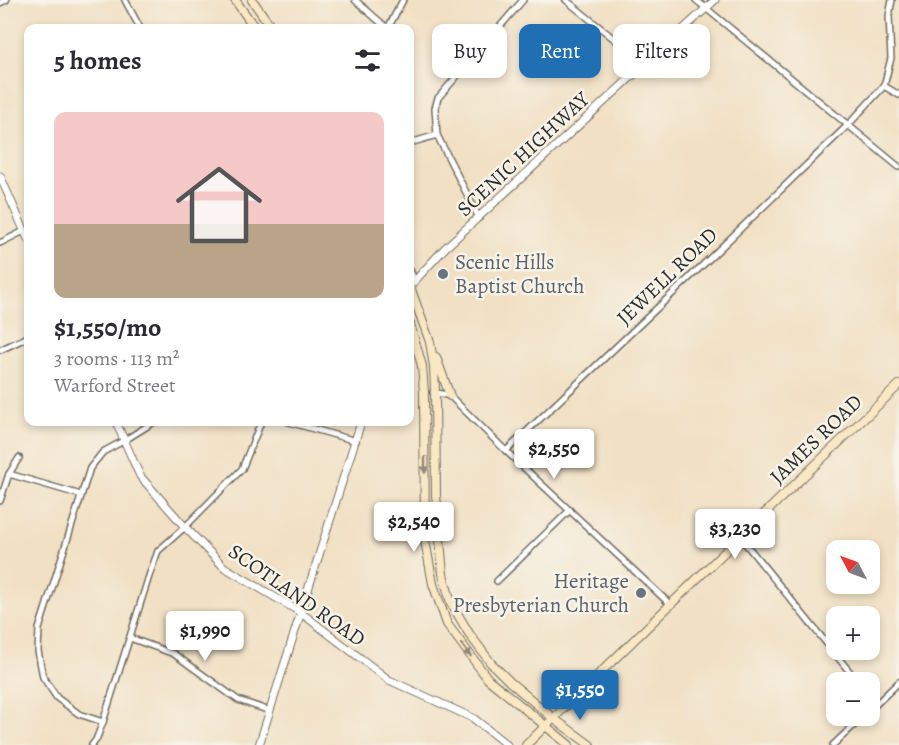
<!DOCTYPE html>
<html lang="en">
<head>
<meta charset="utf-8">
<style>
  :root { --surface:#fff; --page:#f2f2f3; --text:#2b2b33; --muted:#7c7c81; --accent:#1f6fb2 }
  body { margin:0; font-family:Alegreya,serif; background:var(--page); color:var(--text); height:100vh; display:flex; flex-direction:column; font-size:22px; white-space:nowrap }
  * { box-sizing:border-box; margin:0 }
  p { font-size:20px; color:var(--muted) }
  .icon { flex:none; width:33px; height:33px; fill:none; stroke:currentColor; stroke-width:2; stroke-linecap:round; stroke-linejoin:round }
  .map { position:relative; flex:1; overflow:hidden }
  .drawer { position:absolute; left:24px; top:24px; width:390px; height:402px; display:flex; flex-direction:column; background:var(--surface); border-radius:12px; box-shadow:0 3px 9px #0003 }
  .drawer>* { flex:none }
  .banner { position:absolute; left:432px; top:24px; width:376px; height:54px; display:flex; gap:12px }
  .needle { width:39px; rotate:311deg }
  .tools { position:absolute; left:826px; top:540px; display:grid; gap:12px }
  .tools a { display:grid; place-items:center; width:54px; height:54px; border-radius:12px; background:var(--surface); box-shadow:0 3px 9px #0003; font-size:30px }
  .price { position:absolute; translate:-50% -51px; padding:0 14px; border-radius:6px; background:#fff; color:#222; font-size:20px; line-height:39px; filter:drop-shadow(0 2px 3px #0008) }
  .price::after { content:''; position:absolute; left:50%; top:36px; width:18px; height:14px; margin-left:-9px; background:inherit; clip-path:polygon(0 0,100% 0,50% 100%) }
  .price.current { background:var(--accent); color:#fff }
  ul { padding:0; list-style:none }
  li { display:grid; align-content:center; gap:12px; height:318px; padding:0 30px }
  li span { display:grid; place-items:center; height:186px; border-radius:12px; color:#555 }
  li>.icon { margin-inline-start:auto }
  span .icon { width:108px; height:108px; fill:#fffc; stroke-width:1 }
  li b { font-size:26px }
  h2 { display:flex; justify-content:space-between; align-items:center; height:72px; padding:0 30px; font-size:26px }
  .tag { padding:0 21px; border-radius:12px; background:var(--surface); box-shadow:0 3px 9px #0003; font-size:21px; line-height:54px }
  .tag.current { background:var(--accent); color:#fff }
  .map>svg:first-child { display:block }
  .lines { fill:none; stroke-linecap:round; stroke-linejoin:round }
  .minor-casing { stroke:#706a60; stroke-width:8 }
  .tertiary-casing { stroke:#706a60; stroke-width:9 }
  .secondary-casing { stroke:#706a60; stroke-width:10 }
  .minor { stroke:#fff; stroke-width:5 }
  .tertiary { stroke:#fff; stroke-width:7 }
  .secondary { stroke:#fae7c3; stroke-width:8 }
  .oneway { fill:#928977 }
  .worship-dot { fill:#6b7280; stroke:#f7f3e8; stroke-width:2 }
  .labels { text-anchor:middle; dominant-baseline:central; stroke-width:5; stroke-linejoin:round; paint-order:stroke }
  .street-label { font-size:21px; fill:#2b2b2b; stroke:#f7f3e8 }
  .worship-label { font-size:21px; fill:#5b616d; stroke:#f7f3e8; text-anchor:start }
</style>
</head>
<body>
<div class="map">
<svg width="899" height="745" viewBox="0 0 899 745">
  <rect width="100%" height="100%" fill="#f7f3e8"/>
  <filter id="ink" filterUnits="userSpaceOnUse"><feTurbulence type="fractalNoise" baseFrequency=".0167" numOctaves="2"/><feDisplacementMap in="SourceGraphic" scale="12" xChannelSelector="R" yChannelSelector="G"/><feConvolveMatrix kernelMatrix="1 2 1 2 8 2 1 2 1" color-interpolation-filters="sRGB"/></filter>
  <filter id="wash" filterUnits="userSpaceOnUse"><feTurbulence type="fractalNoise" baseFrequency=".008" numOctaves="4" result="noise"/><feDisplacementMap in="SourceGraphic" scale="24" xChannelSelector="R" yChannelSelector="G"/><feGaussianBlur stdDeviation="1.35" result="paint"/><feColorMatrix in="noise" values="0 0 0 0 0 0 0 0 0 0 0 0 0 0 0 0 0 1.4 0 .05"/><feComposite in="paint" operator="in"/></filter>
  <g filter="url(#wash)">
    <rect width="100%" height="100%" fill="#f1e0c3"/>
  </g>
  <g filter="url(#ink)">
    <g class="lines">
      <g class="minor-casing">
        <g id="minor">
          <polyline points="125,0 140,28"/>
          <polyline points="355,0 387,28"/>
          <polyline points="566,0 645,64"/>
          <polyline points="696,0 899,167"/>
          <polyline points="0,3 6,0"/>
          <polyline points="388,28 403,0"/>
          <polyline points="884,86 899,95"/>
          <polyline points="410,143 437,135"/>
          <polyline points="479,218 437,135 435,108 438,98 523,0"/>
          <polyline points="0,243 24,231"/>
          <polyline points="410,270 414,280"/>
          <polyline points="0,350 28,337"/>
          <polyline points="433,392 450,396 506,451 671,605"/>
          <polyline points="289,422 356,441"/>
          <polyline points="506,451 707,261 849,124 884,86 891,58 889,16 892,0"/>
          <polyline points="9,474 81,495"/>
          <polyline points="0,501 9,474 19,458"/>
          <polyline points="740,537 858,682"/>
          <polyline points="497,581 570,510"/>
          <polyline points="130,638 174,654 238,700 270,711"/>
          <polyline points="870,697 876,704"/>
          <polyline points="870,710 899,682"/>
          <polyline points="103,722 79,714 57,698 43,677 38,651 39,629 90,468 103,452 125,440 154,422"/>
          <polyline points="92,745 96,740 103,722 150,573 158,551 185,527 242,469 261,422"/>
          <polyline points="833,745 864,716"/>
        </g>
      </g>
      <g class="tertiary-casing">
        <g id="tertiary">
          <polyline points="0,176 28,239"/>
          <polyline points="410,286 445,248 715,0"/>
          <polyline points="116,422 140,476 185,527 224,567 300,612 389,680 473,718 507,745"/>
          <polyline points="259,745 361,422"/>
        </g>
      </g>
      <g class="secondary-casing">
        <g id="secondary">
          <polyline points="235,0 255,28"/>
          <polyline points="252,0 272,28"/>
          <polyline points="410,287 430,342 434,367 435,391 436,495 443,574 451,603 470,635 491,663 510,682 553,718 590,745"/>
          <polyline points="410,324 422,366 424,393 425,540 433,584 447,624 488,679 569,745"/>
          <polyline points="436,357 450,396"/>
          <polyline points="526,745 740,537 899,385"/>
        </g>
      </g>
      <use href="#minor" class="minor"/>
      <use href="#tertiary" class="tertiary"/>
      <use href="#secondary" class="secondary"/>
    </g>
    <defs><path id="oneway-solid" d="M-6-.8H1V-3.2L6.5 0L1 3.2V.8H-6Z" transform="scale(1.5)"/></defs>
    <g class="oneway">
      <use href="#oneway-solid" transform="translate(425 465) rotate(90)"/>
      <use href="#oneway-solid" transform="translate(466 650) rotate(53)"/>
    </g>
  </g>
  <g class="worship-dot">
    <circle cx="443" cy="274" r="6"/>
    <circle cx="641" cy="593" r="6"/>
  </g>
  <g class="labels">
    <g class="street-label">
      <text transform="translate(523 154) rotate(-43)">SCENIC HIGHWAY</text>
      <text transform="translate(667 276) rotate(-44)">JEWELL ROAD</text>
      <text transform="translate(816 439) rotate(-44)">JAMES ROAD</text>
      <text transform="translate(297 595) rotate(35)">SCOTLAND ROAD</text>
    </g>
    <g class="worship-label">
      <text x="455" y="262">Scenic Hills<tspan x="455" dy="24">Baptist Church</tspan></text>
      <text x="629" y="581" text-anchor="end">Heritage<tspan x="629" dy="24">Presbyterian Church</tspan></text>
    </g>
  </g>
</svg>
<div class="tools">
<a><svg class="needle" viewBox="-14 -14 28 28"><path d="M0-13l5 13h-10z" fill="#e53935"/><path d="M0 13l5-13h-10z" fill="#7c7c81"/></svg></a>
<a>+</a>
<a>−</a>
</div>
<b class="price" style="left:554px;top:480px">$2,550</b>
<b class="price" style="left:414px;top:553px">$2,540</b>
<b class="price" style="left:735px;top:560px">$3,230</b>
<b class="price" style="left:205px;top:662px">$1,990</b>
<b class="price current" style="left:580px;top:721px">$1,550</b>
<div class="banner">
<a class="tag">Buy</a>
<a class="tag current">Rent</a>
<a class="tag">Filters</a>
</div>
<section class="drawer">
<h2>5 homes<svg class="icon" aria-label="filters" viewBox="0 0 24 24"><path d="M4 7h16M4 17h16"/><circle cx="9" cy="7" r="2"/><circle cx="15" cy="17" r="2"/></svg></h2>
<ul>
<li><span style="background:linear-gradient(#f6c9c9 60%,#b9a48a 0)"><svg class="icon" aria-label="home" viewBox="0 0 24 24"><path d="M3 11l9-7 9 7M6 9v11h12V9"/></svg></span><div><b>$1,550/mo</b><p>3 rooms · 113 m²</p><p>Warford Street</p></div></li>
</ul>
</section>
</div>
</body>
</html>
